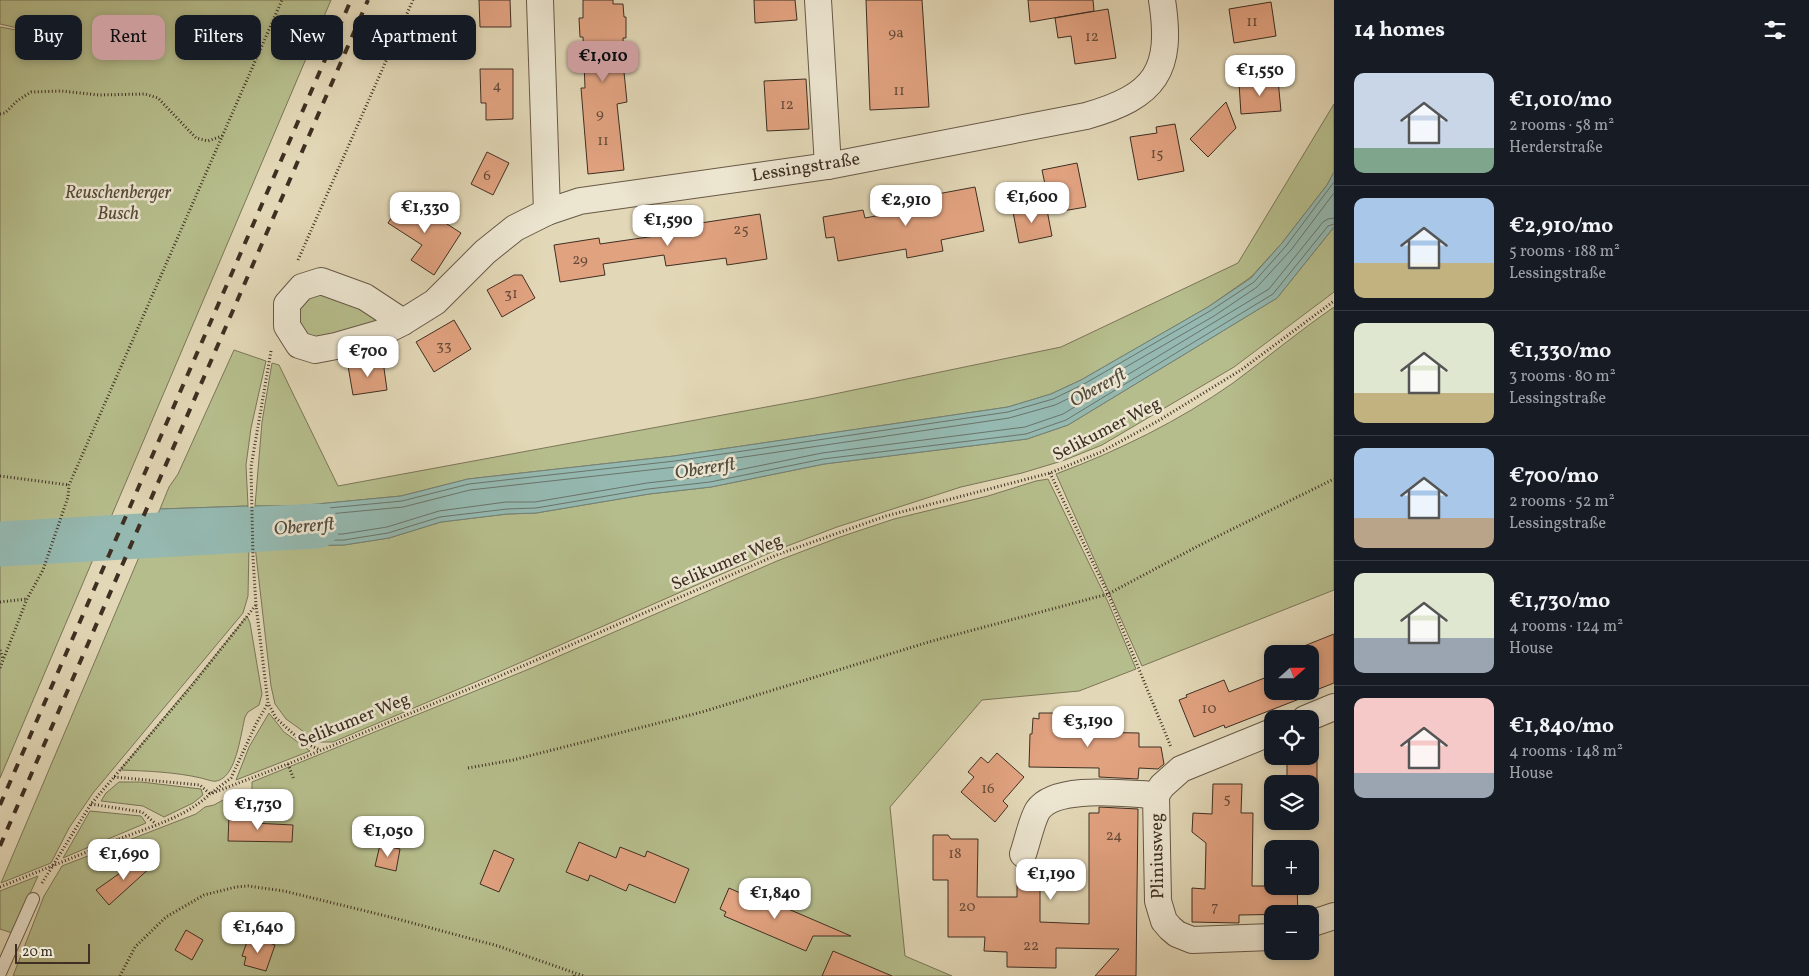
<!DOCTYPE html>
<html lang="en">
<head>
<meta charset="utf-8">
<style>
  :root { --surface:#171b24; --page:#20242c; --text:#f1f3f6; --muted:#9ea1a6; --line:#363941; --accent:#c59692 }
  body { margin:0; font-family:Vollkorn,serif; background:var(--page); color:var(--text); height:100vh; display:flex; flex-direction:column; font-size:19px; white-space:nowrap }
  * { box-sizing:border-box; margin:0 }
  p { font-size:16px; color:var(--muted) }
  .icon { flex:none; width:28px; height:28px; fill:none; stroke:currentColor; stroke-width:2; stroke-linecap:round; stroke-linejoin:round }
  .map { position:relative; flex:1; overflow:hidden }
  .drawer { display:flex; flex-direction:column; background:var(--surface); width:475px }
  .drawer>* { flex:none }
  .top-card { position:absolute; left:15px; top:15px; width:475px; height:45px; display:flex; gap:10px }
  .needle { width:32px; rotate:69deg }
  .buttons { position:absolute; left:1264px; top:645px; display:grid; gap:10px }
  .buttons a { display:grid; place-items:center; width:55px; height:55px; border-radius:10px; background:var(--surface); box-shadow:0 2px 8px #0003; font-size:25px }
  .scale { position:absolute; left:15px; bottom:12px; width:75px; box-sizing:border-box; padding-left:5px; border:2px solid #3f2f22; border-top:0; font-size:14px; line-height:18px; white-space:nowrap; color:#3f2f22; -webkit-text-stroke:4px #ece5d0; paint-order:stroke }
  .price { position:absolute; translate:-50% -42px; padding:0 11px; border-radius:10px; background:#fff; color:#222; font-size:16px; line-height:32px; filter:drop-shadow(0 1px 2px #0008) }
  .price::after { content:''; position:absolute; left:50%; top:30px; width:15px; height:11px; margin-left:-8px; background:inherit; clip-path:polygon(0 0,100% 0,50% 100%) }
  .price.active { background:var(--accent); color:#111 }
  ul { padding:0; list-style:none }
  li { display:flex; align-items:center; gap:15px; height:125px; padding:0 20px }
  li+li { border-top:1px solid var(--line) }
  li span { display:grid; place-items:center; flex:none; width:140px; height:100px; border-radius:10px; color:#555 }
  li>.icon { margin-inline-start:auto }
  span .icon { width:60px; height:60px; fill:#fffc; stroke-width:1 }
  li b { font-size:21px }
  h2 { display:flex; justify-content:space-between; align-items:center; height:60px; padding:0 20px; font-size:21px }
  .tag { padding:0 18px; border-radius:10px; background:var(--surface); box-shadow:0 2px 8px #0003; font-size:18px; line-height:45px }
  .tag.active { background:var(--accent); color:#111 }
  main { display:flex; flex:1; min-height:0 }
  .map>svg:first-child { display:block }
  .green { fill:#b6bd8c; stroke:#7a7657 }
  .water { fill:#95b9b1; stroke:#738278 }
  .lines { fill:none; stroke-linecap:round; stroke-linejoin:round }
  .shore { stroke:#6a746a; stroke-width:1 }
  .river { stroke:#95b9b1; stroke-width:45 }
  .building { fill:#e1a280; stroke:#3f2f22 }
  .service-casing { stroke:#685947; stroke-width:14 }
  .minor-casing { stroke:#685947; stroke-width:28 }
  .path { stroke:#3f2f22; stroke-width:3; stroke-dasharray:1 2.5; stroke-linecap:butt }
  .service { stroke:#ece5d0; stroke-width:12 }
  .minor { stroke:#ece5d0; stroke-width:26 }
  .rail { stroke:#3f2f22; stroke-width:4; stroke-dasharray:9 9; stroke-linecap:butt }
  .path-bridge { stroke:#3f2f22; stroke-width:3; stroke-dasharray:1 2.5; stroke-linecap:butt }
  .labels { text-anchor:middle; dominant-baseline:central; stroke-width:5; stroke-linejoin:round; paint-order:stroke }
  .number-label { font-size:15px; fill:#684c3a }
  .street-label { font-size:18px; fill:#3f2f22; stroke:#ece5d0 }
  .park-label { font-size:18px; font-style:italic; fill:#574b37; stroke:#ece5d0 }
  .water-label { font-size:19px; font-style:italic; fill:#504b3f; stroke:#ece5d0 }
</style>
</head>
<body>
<main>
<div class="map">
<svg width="1334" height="976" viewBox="0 0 1334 976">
  <rect width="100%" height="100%" fill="#e2d7b6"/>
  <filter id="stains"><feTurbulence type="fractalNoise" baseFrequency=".004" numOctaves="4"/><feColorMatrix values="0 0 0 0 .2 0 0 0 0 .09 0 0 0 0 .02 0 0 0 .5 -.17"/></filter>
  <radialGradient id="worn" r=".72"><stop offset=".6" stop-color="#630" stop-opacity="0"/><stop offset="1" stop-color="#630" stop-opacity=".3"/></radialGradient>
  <g class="green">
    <polygon points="0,0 331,0 0,778 0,27 75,41 0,24"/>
    <polygon points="1334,104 1334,172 1327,185 1282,243 1251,277 1208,307 1081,380 1051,394 1008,407 674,456 468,479 401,496 296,506 255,506 262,422 272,363 279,365 338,486 815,398 1061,347 1238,263"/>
    <polygon points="1334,227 1334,292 1234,367 1102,445 1065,460 1022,473 961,487 837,527 774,551 492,675 333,742 318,742 286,719 275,704 271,686 255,546 344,545 389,538 441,522 507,514 536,513 649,494 711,487 824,464 1027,439 1068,425 1277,298"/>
    <polygon points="322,290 376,314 375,326 304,339 295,303"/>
    <path d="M 1334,307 L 1334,590 L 1142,666 L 1056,474 C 1118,451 1179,421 1233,383 C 1267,358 1299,331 1334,307 Z"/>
    <polygon points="234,350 266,361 251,428 246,465 248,506 160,509 169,487 178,474"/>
    <polygon points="1048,479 1108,602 1136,669 1079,691 982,700 890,807 905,956 952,976 13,976 44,896 62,866 196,814 205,807 214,805 234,794 252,790 252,782 534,667 777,561 840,537 894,519 988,496 1036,481"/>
    <polygon points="249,546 248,596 243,613 93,793 69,828 51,863 1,883 142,550"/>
    <path d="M 247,616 L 250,623 L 262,694 L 259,705 L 248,712 L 245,717 C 241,733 237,768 223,778 C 215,784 210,780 201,778 C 175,772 147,771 120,770 L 197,678 Z"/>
    <polygon points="269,713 284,732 310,751 236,780 249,747"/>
    <polygon points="119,782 141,782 201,789 203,795 193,803 164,817 143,806 101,801 106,793"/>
    <polygon points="90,811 141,816 146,823 63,858"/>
    <polygon points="38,876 12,933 0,929 0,891"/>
  </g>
  <g class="water">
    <polygon points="1334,172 1334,227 1277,298 1068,425 1027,439 824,464 711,487 649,494 536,513 507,514 441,522 389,538 344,545 255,546 255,506 296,506 401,496 468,479 674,456 1008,407 1051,394 1081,380 1208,307 1251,278 1282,243 1327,185"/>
    <polygon points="248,506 249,546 142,550 160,509"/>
  </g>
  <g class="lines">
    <g class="shore">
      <polyline points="1334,182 1286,246 1254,282 1210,311 1084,384 1053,399 1008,412 675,461 469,484 402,501 297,511 262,511 260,513 260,539 263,541 344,540 388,533 440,517 507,509 536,508 648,489 710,482 823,459 1026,434 1066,420 1273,294 1328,226 1334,224"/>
      <polyline points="1334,193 1291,250 1257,287 1214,316 1086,390 1055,405 1009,418 676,467 470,490 403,507 297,517 268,517 266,519 267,533 269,535 343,534 387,527 439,511 506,502 535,502 647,483 709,476 822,453 1025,427 1063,414 1269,289 1323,222 1328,219 1334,218"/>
      <polygon points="240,511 243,513 243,539 242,541 154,545 151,543 164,514"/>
      <polygon points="234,517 237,520 237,533 235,535 163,538 161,536 169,520"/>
    </g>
    <polyline class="river" points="0,544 317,526"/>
  </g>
  <g class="building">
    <polygon points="479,0 510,0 511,27 480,27"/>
    <polygon points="583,0 613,0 613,4 623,4 624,17 626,17 626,38 623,38 624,72 627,102 617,104 624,170 588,174 581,88 585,88 583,37 580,37 579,18 583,18"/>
    <polygon points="754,0 795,0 797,20 755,23"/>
    <polygon points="866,0 922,0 929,107 870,110"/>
    <polygon points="1028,0 1093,0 1094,11 1030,22"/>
    <polygon points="1271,2 1276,36 1234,43 1229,9"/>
    <polygon points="1108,9 1116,58 1075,64 1071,36 1058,38 1055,18"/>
    <polygon points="480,69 513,69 513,119 486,120 486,103 481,103"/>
    <polygon points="806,79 809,129 767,131 764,81"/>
    <polygon points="1278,80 1281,111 1241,114 1239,83"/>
    <polygon points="1226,102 1236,128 1208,157 1190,139"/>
    <polygon points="1175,124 1184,171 1138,180 1130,137 1157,133 1156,127"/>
    <polygon points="487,152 509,163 493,195 471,184"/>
    <polygon points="1077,163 1086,207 1051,213 1042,170"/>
    <polygon points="975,187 984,231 941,240 943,251 907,258 906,249 838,261 834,237 826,238 823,217 863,210 865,218 934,205 932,195"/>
    <polygon points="405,197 461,233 434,275 411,260 422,245 388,223"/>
    <polygon points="1046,205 1052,236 1019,243 1013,212"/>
    <polygon points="760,214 767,259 727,265 726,258 666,266 664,255 603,264 605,275 560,282 554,245 599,238 600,244 662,235 661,229"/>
    <polygon points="514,275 522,275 535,298 502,317 487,290"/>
    <polygon points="454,320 471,349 434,372 416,342"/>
    <polygon points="383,361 387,390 353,395 348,366"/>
    <polygon points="1334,634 1334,683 1306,694 1307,696 1225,728 1224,725 1194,737 1179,700 1187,697 1186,695 1224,680 1229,692 1272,675 1272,691 1310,691 1310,654 1290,654 1289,652"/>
    <polygon points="1039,713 1083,713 1083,732 1139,733 1139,747 1161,747 1164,764 1158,769 1139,768 1138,779 1099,777 1099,768 1029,767 1030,734 1032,734 1033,718 1039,719"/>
    <polygon points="997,753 1024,777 1003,801 1008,806 995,822 961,792 974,777 968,772 981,757 988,763"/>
    <rect x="1287" y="756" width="30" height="28"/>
    <polygon points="1213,784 1242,784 1241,813 1253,813 1252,886 1297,886 1298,914 1239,915 1239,923 1192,922 1192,888 1205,889 1206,843 1192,832 1193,813 1212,814"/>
    <polygon points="1099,807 1138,809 1136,976 1095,976 1119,949 1056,948 1056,968 1007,967 1007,952 984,951 985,937 948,937 948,880 933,880 933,835 948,835 951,839 978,839 977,897 1017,897 1017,881 1040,881 1040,922 1089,924 1089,813 1099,813"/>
    <polygon points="229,815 253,817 253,823 293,825 292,842 228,841"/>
    <polygon points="579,842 616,858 620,847 645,857 647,851 689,869 675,903 629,884 626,891 590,875 588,881 566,872"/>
    <polygon points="380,845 400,849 396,871 375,866"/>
    <polygon points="494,850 514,859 499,892 480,884"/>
    <polygon points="144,856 152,866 109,905 96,890"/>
    <polygon points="729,888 756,900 758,896 851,936 813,936 806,951 724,916 726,912 720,909"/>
    <polygon points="186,930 203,940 192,960 175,950"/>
    <polygon points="249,936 275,945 266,971 244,965 246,957 242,956"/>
    <polygon points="833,951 892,976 822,976"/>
  </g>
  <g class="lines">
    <g class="service-casing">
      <polyline id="service" points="0,973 33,899"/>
    </g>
    <g class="minor-casing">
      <g id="minor">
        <polyline points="540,0 547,212"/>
        <polyline points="818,0 828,166"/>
        <path d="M 403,322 L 365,297 L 321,281 L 302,287 L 287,304 L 287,326 L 299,345 L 315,350 L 336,346 L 381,333 L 403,322 L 435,302 L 485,252 L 515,228 L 547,212 L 580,201 L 828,166 L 1086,116 C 1156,96 1173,71 1162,0"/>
        <polyline points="1305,719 1334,707"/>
        <polyline points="1272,732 1181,769 1162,786 1156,795 1158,901 1164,921 1170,928 1177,934 1192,940 1272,937"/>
        <path d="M 1023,854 C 1027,843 1032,819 1038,810 C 1056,784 1127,794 1156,795"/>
        <polyline points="1310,924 1334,916"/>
      </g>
    </g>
    <g class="path">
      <polyline points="0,114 5,113 17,101 31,92 61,91 99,95 145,94 158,98 196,138 208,141 222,136"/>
      <polyline points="298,260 413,0"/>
      <polyline points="271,351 251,467 253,558 256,605 268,703 276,718 301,741 320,750"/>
      <polyline points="1050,473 1108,594 1171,747"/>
      <polyline points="0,476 69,485"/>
      <polyline points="0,602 27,599"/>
      <polyline points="0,650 3,659"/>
      <polyline points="0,668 27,599 43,570 68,497 69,485 282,0"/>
      <polyline points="288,764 294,780"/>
      <polyline points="468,768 513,760 702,712 932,641 1108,594 1200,545 1334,479"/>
      <polyline points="114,777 200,785 210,794 231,778 256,724 268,703"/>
      <polyline points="91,804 142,812 156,824"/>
      <path d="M 119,839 C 150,827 186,817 210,794 L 288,764 L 493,679 L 779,554 L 886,516 L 1050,473 L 1101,452 L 1158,421 L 1241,370 L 1334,301"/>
      <polyline points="42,883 91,804 190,688 256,605"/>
      <polyline points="120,976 135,947 166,917 204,895 236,887 248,886 284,891 390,917 498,946 575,973"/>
      <polyline points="574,976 575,973 584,976"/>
    </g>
    <use href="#service" class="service"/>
    <use href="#minor" class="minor"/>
    <g class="rail">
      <polyline points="0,805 351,0"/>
      <polyline points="0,846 368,0"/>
    </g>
    <polyline class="path-bridge" points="0,887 119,839"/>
  </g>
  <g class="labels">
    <g class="number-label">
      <text x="1252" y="22">11</text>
      <text x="896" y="33">9a</text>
      <text x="1092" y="37">12</text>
      <text x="497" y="86">4</text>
      <text x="899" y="91">11</text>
      <text x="787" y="105">12</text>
      <text x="600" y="114">9</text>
      <text x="603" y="141">11</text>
      <text x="1157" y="154">15</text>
      <text x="487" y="176">6</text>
      <text x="741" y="230">25</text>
      <text x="580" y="260">29</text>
      <text x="511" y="294">31</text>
      <text x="444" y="346">33</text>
      <text x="1209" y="709">10</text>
      <text x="988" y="789">16</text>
      <text x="1227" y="799">5</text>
      <text x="1114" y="836">24</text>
      <text x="955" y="854">18</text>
      <text x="967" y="907">20</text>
      <text x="1215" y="907">7</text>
      <text x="1031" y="946">22</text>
    </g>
    <g class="street-label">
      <text transform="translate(806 168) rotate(-9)">Lessingstraße</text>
      <text transform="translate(1107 430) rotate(-27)">Selikumer Weg</text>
      <text transform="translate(727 563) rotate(-23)">Selikumer Weg</text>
      <text transform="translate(354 721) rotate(-22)">Selikumer Weg</text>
      <text transform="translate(1158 856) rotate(-91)">Pliniusweg</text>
    </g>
    <g class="park-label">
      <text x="118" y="193">Reuschenberger<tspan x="118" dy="21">Busch</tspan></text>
    </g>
    <g class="water-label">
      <text transform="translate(1098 388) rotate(-29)">Obererft</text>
      <text transform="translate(705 469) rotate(-9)">Obererft</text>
      <text transform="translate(304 527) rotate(-5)">Obererft</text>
    </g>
  </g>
  <rect width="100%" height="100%" filter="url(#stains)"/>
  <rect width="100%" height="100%" fill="url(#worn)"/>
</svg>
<div class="buttons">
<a><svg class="needle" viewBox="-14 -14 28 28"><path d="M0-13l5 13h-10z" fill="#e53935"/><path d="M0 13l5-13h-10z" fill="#9ea1a6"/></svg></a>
<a><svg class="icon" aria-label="locate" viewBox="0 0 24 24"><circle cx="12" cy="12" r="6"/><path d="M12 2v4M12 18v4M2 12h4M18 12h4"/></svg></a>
<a><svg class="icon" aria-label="layers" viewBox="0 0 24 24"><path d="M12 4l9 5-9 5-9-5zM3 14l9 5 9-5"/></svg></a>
<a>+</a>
<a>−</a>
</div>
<div class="scale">20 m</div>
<b class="price active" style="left:603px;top:83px">€1,010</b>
<b class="price" style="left:1260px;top:97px">€1,550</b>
<b class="price" style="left:1032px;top:224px">€1,600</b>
<b class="price" style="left:906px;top:227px">€2,910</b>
<b class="price" style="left:425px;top:234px">€1,330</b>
<b class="price" style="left:668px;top:247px">€1,590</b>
<b class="price" style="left:368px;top:378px">€700</b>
<b class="price" style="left:1088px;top:748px">€3,190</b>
<b class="price" style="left:258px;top:831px">€1,730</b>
<b class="price" style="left:388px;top:858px">€1,050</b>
<b class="price" style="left:124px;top:881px">€1,690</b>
<b class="price" style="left:1051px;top:901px">€1,190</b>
<b class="price" style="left:775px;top:920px">€1,840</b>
<b class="price" style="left:258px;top:954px">€1,640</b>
<div class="top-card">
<a class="tag">Buy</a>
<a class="tag active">Rent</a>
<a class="tag">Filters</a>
<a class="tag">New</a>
<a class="tag">Apartment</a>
</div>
</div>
<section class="drawer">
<h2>14 homes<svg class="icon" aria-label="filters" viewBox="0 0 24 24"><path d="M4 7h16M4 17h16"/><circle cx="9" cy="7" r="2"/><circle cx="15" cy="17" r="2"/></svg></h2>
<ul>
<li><span style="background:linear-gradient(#c9d6e8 75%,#7fa58c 0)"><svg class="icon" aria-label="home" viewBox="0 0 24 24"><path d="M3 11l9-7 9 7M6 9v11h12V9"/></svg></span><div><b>€1,010/mo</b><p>2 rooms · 58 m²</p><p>Herderstraße</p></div></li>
<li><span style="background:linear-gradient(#a9c7e8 65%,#c2b280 0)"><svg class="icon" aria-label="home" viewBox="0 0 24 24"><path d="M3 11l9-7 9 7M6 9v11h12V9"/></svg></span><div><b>€2,910/mo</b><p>5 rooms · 188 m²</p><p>Lessingstraße</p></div></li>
<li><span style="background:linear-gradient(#dfe7d0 70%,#c2b280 0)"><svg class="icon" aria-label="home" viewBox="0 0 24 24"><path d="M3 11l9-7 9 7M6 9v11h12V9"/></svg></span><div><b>€1,330/mo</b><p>3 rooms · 80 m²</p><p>Lessingstraße</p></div></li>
<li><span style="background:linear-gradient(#a9c7e8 70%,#b9a48a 0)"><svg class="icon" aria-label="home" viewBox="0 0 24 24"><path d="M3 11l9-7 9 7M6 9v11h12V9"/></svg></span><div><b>€700/mo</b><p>2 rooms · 52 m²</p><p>Lessingstraße</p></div></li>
<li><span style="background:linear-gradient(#dfe7d0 65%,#9aa5b1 0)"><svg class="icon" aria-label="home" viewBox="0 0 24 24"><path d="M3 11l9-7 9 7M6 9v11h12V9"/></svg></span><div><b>€1,730/mo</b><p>4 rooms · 124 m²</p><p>House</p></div></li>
<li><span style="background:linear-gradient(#f6c9c9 75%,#9aa5b1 0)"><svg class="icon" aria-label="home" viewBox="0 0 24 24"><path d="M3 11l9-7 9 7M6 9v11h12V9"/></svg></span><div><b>€1,840/mo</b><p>4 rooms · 148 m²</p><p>House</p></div></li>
</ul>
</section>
</main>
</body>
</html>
